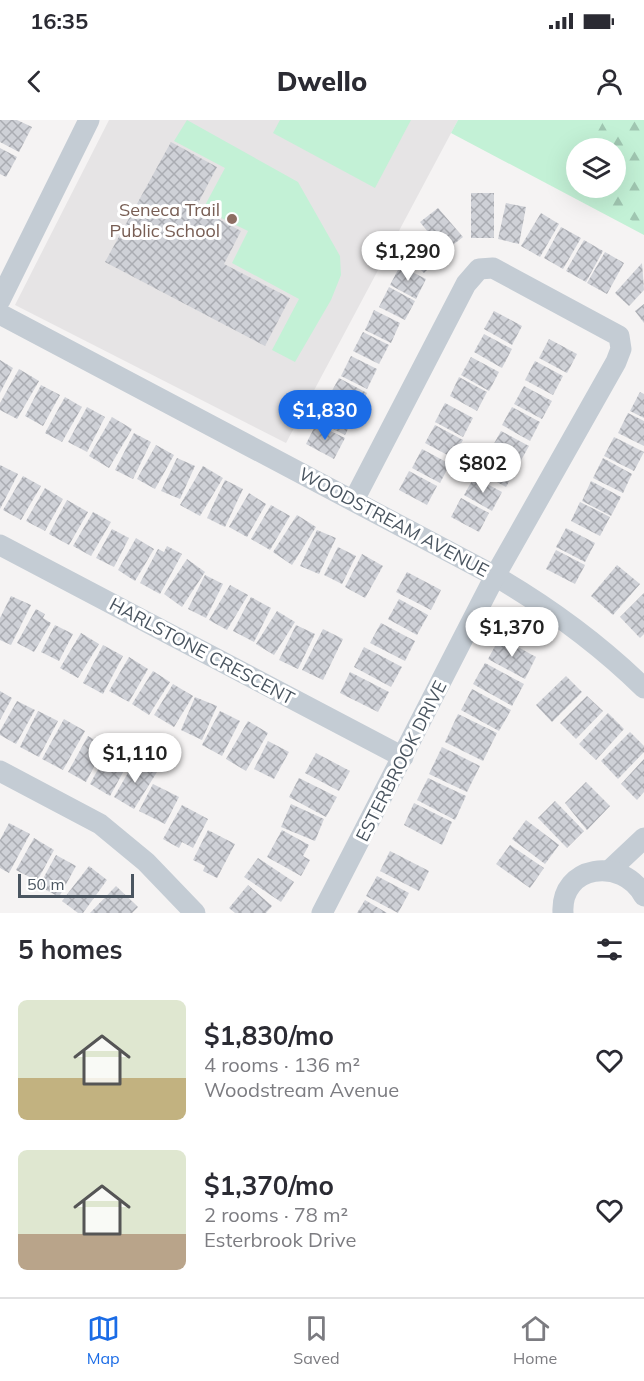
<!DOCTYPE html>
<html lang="en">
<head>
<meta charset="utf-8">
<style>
  :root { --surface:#fff; --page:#f2f2f3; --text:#2b2b33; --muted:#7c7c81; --line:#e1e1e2; --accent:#1b6ce6 }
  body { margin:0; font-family:Mulish,sans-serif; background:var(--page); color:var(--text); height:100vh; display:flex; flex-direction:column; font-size:22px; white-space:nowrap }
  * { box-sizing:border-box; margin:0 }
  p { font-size:20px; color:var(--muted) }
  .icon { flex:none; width:33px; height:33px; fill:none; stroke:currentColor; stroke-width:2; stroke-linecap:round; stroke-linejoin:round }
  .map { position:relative; height:793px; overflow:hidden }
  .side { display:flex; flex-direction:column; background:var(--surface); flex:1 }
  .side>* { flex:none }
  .controls { position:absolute; left:566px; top:18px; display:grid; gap:12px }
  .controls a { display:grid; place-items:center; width:60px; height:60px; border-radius:50%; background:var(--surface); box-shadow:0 6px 24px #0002; font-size:30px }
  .scale { position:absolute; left:18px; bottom:15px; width:116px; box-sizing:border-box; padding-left:6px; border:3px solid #4a5560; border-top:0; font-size:16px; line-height:21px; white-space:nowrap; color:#4a5560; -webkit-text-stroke:4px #fff; paint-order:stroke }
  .price { position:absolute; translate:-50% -51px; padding:0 14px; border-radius:21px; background:#fff; color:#222; font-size:20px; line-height:39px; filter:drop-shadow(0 2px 3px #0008) }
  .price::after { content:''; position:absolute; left:50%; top:36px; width:18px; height:14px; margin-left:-9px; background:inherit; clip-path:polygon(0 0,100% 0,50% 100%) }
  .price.active { background:var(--accent); color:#fff }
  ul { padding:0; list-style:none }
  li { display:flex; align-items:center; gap:18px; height:150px; padding:0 18px }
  li span { display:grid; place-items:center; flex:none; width:168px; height:120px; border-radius:9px; color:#555 }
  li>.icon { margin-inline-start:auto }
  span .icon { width:72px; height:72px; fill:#fffc; stroke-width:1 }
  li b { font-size:26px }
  h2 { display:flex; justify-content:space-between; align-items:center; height:72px; padding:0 18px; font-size:26px }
  .status { display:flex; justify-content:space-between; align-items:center; height:42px; padding:0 30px; background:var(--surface); direction:ltr }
  .status svg { height:16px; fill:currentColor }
  header { display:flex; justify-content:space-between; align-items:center; height:78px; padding:0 18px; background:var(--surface); font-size:27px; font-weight:800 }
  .tab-bar { display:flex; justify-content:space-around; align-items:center; height:84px; border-top:2px solid var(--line); background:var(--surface); font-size:16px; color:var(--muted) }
  .tab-bar a { display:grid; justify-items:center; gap:3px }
  .tab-bar .active { color:var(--accent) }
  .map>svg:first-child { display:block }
  .education { fill:#e6e4e5 }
  .green { fill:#c3f1d6; fill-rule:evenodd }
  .forest { fill:url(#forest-firs) }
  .building { fill:url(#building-cross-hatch) }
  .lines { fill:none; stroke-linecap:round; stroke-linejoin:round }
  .minor { stroke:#c4ccd4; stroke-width:21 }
  .education-dot { fill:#8d6e63; stroke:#fff; stroke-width:2 }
  .labels { text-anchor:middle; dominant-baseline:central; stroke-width:6; stroke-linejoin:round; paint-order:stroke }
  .education-label { font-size:18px; fill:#785e54; stroke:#fff; text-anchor:end }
  .street-label { font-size:18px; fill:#4a5560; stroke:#fff }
</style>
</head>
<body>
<div class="status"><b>16:35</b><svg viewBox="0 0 49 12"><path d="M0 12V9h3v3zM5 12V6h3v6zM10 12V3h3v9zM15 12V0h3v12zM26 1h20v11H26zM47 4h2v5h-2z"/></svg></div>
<header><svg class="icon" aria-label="back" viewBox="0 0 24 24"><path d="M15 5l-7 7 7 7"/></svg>Dwello<svg class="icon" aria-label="person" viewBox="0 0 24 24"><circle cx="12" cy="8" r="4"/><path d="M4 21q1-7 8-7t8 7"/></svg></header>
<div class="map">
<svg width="644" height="793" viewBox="0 0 644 793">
  <defs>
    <pattern id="forest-firs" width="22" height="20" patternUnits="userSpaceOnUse" patternTransform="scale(1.5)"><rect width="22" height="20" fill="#c3f1d6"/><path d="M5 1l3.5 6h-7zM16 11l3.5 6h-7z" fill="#a0c6b1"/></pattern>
    <pattern id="building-cross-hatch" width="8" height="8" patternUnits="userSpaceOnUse" patternTransform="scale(1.5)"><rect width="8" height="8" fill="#cfd1d7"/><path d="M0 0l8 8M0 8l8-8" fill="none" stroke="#aaacb2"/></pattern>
  </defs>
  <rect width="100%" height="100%" fill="#f5f3f3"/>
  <polygon class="education" points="109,0 458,0 286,323 15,185"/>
  <g class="green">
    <polygon points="187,0 298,62 340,136 341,155 331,180 295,242 272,230 299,179 232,143 248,111 203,89 225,48 174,21"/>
    <polygon points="280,0 411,0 375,68 273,13"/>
    <path d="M 458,0 L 644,0 L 644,115 L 451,13 ZM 576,28 L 615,28 L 615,68 L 576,68 Z"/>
  </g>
  <polygon class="forest" points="604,0 644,0 644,108 588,74 586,68 615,68 615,28 589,28"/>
  <g class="building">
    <polygon points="0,0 17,0 32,7 19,32 0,22"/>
    <polygon points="171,22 217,47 196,87 241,111 224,144 290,178 265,226 105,142"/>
    <polygon points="0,28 17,37 6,57 0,54"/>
    <rect x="471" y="73" width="23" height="45"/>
    <polygon points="506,83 526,87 519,124 498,119"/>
    <polygon points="438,88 463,117 444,132 420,102"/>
    <polygon points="541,93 559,104 540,137 521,126"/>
    <polygon points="561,107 581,118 563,149 544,138"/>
    <polygon points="419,118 439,138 424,153 403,133"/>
    <polygon points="584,120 603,131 586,162 566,151"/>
    <polygon points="605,132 624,143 607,174 587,163"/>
    <polygon points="642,143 644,170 629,186 615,173"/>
    <polygon points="400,146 426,159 416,179 390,165"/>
    <polygon points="389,167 415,181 405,200 379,187"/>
    <polygon points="644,184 644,203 635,191"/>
    <polygon points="374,190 400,203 391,223 365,210"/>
    <polygon points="494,191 522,206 512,225 484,209"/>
    <polygon points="363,212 389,225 379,244 353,231"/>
    <polygon points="484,214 512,229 502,248 474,232"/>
    <polygon points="549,219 577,234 567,253 539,238"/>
    <polygon points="351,236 377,249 367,269 341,256"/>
    <polygon points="471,237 499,252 489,271 461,255"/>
    <polygon points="0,240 13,248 0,273"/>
    <polygon points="535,241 563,256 553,275 525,260"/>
    <polygon points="19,249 39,261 17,299 0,290 0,283"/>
    <polygon points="459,257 487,272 477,291 450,276"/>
    <polygon points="339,258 367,273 357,293 328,278"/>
    <polygon points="41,265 60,275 43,306 25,296"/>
    <polygon points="524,266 552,281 542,299 514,284"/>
    <polygon points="640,272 644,274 644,298 630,291"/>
    <polygon points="65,277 82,287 62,322 45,313"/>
    <polygon points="327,280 355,295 345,315 317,301"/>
    <polygon points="445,283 473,298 463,317 435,302"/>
    <polygon points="87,287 105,297 87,332 68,322"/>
    <polygon points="512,287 540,302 530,321 502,305"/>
    <polygon points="628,293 644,301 644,326 618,313"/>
    <polygon points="112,297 132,309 109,348 89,336"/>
    <polygon points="316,304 345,318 334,339 306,324"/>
    <polygon points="435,305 463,320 453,338 425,323"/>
    <polygon points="501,311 529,326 519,344 491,329"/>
    <polygon points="134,313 151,322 133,359 115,350"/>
    <polygon points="614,317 644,332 634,351 604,336"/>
    <polygon points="156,325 174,335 155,369 137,359"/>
    <polygon points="422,329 450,344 440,363 412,348"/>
    <polygon points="488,333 516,348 506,367 478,352"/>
    <polygon points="177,338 195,346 180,379 161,371"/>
    <polygon points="603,338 632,354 623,373 593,358"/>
    <polygon points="0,345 18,354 0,389"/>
    <polygon points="203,346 223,358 200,396 180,385"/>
    <polygon points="409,351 437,366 427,385 399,370"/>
    <polygon points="23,356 41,366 21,400 3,390"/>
    <polygon points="474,357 502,372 492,391 464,375"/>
    <polygon points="225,360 243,369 225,407 207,398"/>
    <polygon points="591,361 621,377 611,396 582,381"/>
    <polygon points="45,368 63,379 45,411 26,401"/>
    <polygon points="249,373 266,384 247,417 229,407"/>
    <polygon points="461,378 489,393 479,412 451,397"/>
    <polygon points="67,380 88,392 69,425 49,414"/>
    <polygon points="580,382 610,397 600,416 571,401"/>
    <polygon points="271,385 290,396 270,430 251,419"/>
    <polygon points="93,392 111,402 91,436 73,426"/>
    <polygon points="297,395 316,407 292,445 273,432"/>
    <polygon points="566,408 595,423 585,442 556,427"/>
    <polygon points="112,409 129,418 114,447 96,438"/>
    <polygon points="317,410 336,418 319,454 300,446"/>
    <polygon points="136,418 154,429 135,461 118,450"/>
    <polygon points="167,426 182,434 160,474 140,463 158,429 164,432"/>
    <polygon points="338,427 356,436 342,464 324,455"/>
    <polygon points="556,430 585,445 575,464 546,449"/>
    <polygon points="362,434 383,446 365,478 345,467"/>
    <polygon points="187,439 205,452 182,487 164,474"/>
    <polygon points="617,445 640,464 613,495 591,476"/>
    <polygon points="407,452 441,470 431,490 396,472"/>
    <polygon points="205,455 223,464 206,498 188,489"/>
    <polygon points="230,465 248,475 227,510 209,500"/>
    <polygon points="644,473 644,514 640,518 620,497"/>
    <polygon points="11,476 31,485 11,525 0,520 0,498"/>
    <polygon points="251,477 271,488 254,522 233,511"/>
    <polygon points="399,479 428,495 417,515 388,499"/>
    <polygon points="36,489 45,494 43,498 51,503 34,532 17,523"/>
    <polygon points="277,491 295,502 274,535 256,524"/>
    <polygon points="381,503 415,521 405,541 370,523"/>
    <polygon points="55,505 73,514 59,541 41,532"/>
    <polygon points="296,505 315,514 298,549 279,540"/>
    <polygon points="323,509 343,519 323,560 302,550"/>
    <polygon points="81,513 99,524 78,558 60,548"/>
    <polygon points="500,517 536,537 525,559 488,539"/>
    <polygon points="103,525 123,536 103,574 83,563"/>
    <polygon points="364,527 402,547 391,567 354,547"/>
    <polygon points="129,537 148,549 129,582 109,571"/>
    <polygon points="485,543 524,564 512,586 473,564"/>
    <polygon points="153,551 170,562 149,595 132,584"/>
    <polygon points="350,552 389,572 378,592 340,573"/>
    <polygon points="566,556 582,572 552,602 536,585"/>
    <polygon points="173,564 193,576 174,607 154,595"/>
    <polygon points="472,569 511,590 499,611 461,590"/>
    <polygon points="0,571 12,578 0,600"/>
    <polygon points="587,576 603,591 576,619 560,603"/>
    <polygon points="195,577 217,586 202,620 181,610"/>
    <polygon points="17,581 35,590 16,624 0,615 0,611"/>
    <polygon points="38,591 58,601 39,637 20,627"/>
    <polygon points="220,591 240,601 222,636 202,625"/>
    <polygon points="608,593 624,609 596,640 579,624"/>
    <polygon points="458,594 497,613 483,641 445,622"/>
    <polygon points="64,599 85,611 63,650 42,639"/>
    <polygon points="248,601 268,613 246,651 226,639"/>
    <polygon points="630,612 644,626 644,632 618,659 601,641"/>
    <polygon points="88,616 105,626 86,662 68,652"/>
    <polygon points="268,621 289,632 274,659 254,649"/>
    <polygon points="112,624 132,636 110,676 90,664"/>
    <polygon points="442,627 480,646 467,672 429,654"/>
    <polygon points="316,633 350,651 339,671 305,653"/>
    <polygon points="136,639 157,652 134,689 114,677"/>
    <polygon points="644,639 644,672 637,680 621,664"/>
    <polygon points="299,658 337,677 326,697 289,677"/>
    <polygon points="428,658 466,676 455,700 417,680"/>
    <polygon points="586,662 610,686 587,710 565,683"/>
    <polygon points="153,664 179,677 165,704 139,691"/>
    <polygon points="555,681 584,711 567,728 538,698"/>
    <polygon points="414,683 452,702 442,725 404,705"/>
    <polygon points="291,684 324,699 315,721 281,707"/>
    <polygon points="182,685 208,699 193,728 182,722 179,728 163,719"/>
    <polygon points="526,700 559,725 545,744 512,719"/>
    <polygon points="9,703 30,714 9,753 0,748 0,720"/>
    <polygon points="208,710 235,724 217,758 203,751 205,746 193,740"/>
    <polygon points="282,710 309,725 303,736 310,740 301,756 267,737"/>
    <polygon points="34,718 54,730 37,761 16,750"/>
    <polygon points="510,725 544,748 530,768 496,744"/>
    <polygon points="390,731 429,751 419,771 380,751"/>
    <polygon points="56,735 76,746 59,777 39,766"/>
    <polygon points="258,738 294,762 281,782 244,757"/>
    <polygon points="89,746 107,760 83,793 78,793 62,781"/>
    <polygon points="377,756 409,773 398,793 366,776"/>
    <polygon points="248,765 272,786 266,793 235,793 229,788"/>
    <polygon points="116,766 138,787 132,793 90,793"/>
    <polygon points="365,780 387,793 357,793"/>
  </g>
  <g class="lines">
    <g class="minor">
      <polyline points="0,180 89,0"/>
      <path d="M 0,194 L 495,456 C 550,488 599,524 644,568"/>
      <polyline points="0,425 403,637"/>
      <polyline points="0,651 100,704 146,742 195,793"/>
      <polyline points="610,750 644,718"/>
      <polyline points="322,793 495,456 616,242 621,229 619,216 493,148 479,149 466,164 354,380"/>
      <path d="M 563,793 C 560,745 622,736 644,776"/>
    </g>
  </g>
  <circle class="education-dot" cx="232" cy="99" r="6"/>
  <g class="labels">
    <g class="education-label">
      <text x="220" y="89">Seneca Trail<tspan x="220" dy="21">Public School</tspan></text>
    </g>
    <g class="street-label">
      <text transform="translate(394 402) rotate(28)">WOODSTREAM AVENUE</text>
      <text transform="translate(202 531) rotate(28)">HARLSTONE CRESCENT</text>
      <text transform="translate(401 641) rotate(-63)">ESTERBROOK DRIVE</text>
    </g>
  </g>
</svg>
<div class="controls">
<a><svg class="icon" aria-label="layers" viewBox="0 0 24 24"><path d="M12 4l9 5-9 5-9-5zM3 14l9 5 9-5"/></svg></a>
</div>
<div class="scale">50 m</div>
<b class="price" style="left:408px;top:162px">$1,290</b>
<b class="price active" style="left:325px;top:321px">$1,830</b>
<b class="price" style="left:483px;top:374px">$802</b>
<b class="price" style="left:512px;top:538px">$1,370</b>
<b class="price" style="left:135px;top:664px">$1,110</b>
</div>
<section class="side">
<h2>5 homes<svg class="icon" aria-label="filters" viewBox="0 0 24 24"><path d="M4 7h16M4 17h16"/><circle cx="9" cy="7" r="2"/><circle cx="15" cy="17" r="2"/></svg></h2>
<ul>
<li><span style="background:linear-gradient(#dfe7d0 65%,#c2b280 0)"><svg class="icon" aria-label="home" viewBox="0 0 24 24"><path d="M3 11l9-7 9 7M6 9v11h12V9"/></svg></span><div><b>$1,830/mo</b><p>4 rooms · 136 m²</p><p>Woodstream Avenue</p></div><svg class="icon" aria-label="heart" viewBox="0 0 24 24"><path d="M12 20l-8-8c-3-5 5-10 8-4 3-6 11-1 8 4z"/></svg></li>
<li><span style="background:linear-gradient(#dfe7d0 70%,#b9a48a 0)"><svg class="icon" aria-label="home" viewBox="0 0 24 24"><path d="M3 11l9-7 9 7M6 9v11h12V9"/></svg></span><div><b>$1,370/mo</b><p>2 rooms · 78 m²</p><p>Esterbrook Drive</p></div><svg class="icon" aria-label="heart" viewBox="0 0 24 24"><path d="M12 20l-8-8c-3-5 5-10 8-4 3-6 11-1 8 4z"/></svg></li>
</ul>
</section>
<nav class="tab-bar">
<a class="active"><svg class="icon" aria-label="map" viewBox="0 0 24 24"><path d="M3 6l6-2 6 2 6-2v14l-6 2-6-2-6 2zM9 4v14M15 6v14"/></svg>Map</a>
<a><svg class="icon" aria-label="saved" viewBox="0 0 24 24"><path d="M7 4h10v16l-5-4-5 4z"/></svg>Saved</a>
<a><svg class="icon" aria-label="home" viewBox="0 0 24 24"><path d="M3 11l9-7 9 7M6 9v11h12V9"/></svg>Home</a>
</nav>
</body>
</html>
